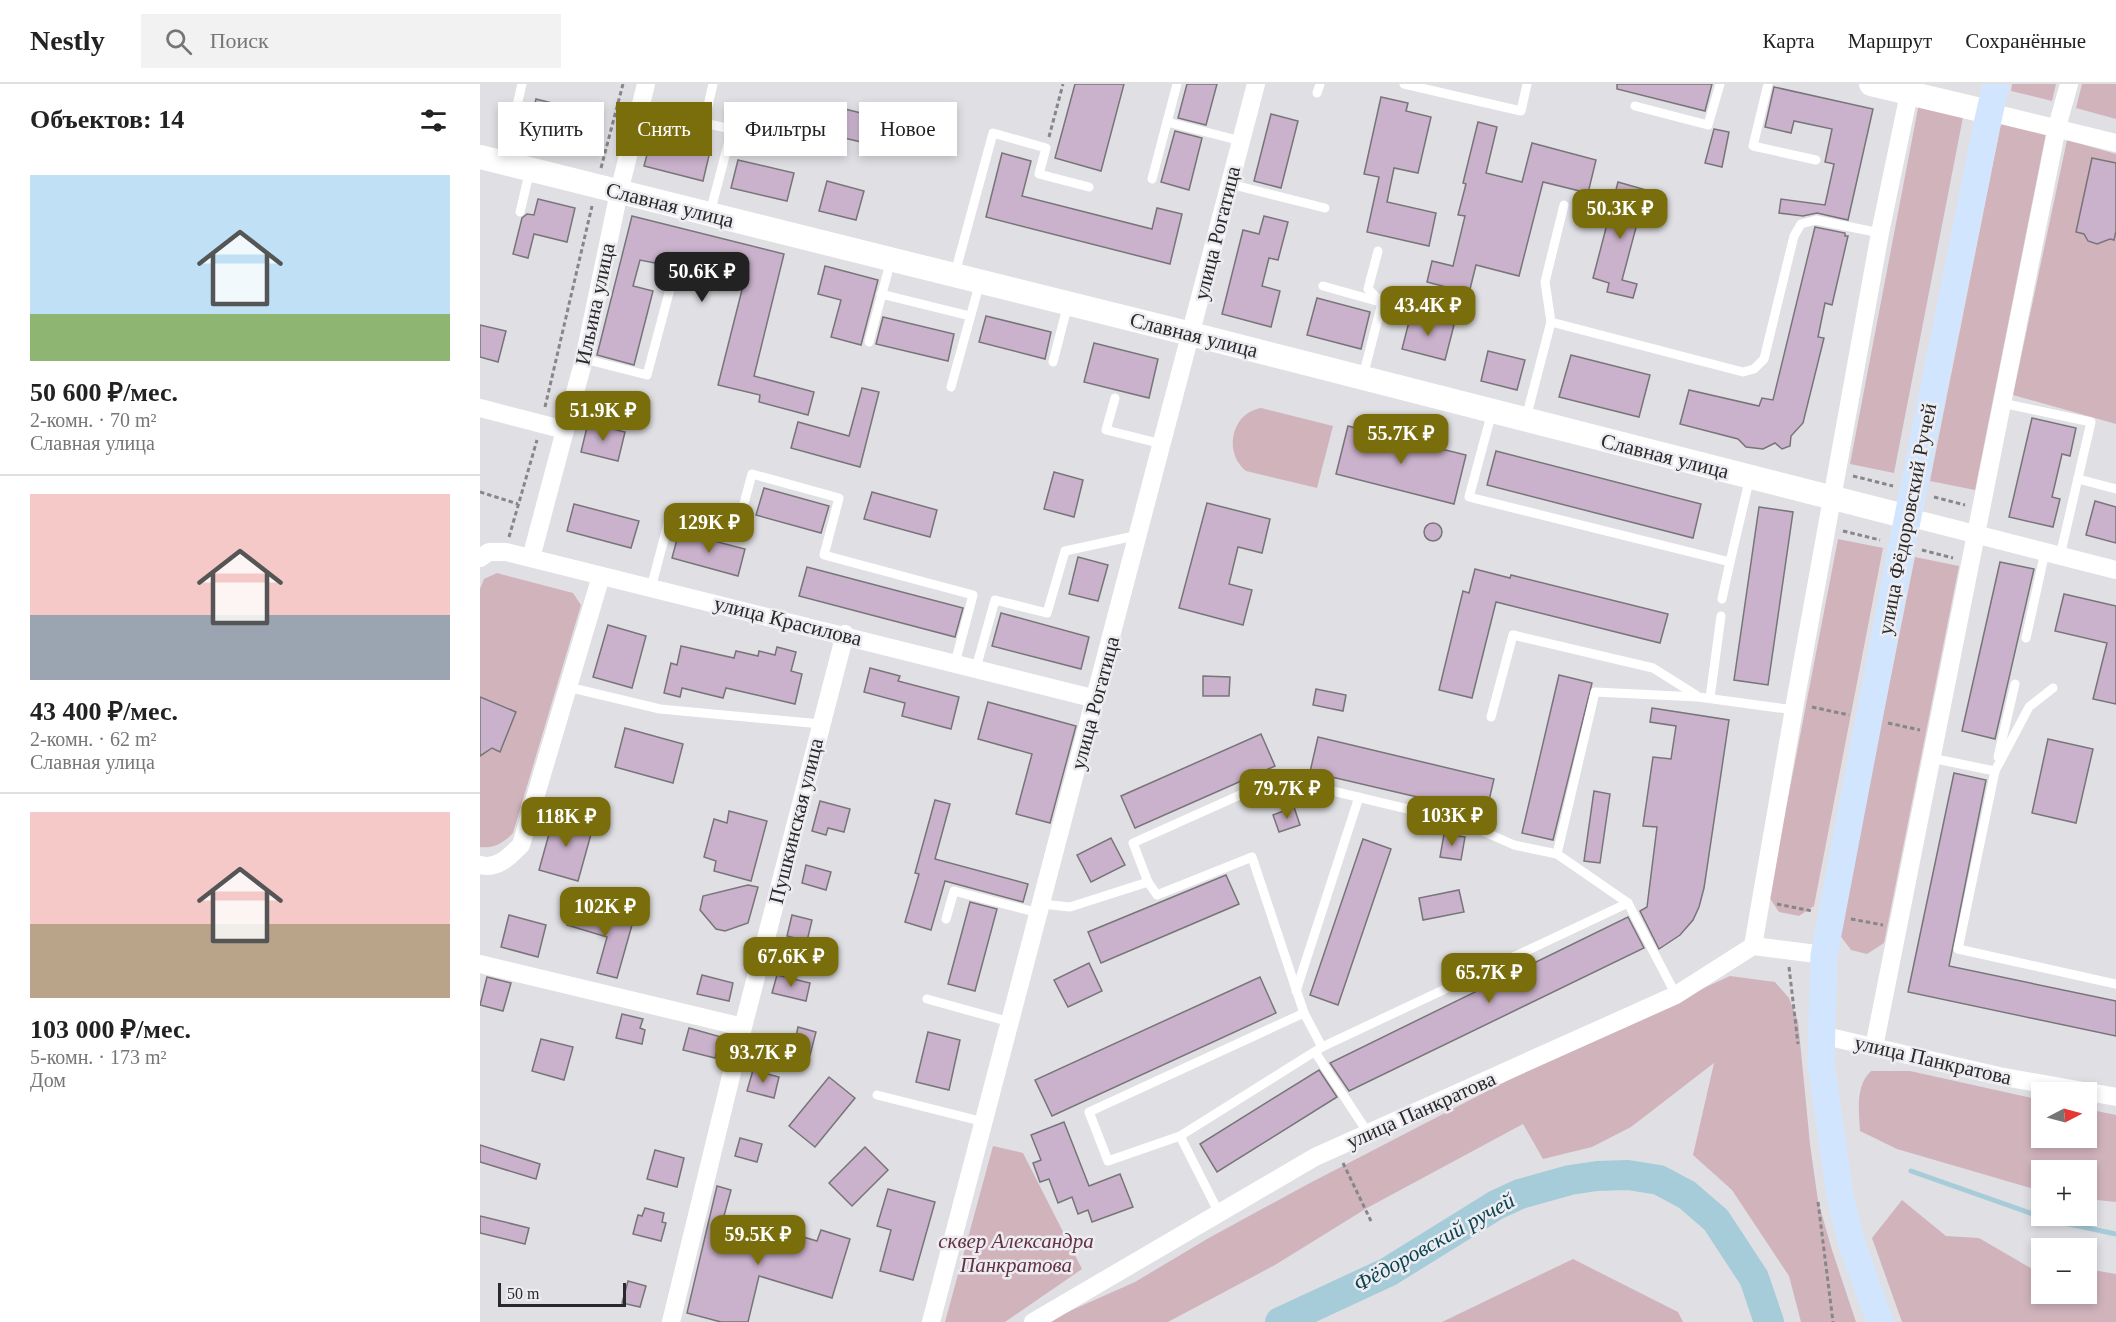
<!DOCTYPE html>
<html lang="ru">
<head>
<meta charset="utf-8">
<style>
  :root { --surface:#fff; --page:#f2f2f2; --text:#222; --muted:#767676; --line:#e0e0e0; --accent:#7a6e0c }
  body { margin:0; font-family:Georgia,serif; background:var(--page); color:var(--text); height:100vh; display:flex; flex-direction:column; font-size:22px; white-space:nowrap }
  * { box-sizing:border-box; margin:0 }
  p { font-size:20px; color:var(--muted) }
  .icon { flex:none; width:33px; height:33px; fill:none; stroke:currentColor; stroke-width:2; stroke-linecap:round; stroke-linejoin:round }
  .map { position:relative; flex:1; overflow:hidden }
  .sheet { display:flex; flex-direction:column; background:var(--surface); width:480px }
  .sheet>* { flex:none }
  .banner { position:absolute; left:18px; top:18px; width:570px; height:54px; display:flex; gap:12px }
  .needle { width:39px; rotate:84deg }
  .buttons { position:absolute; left:1551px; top:998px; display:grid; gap:12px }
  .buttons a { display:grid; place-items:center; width:66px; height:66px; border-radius:0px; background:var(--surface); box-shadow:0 3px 9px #0003; font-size:30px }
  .scale { position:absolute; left:18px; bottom:15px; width:128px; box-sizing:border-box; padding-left:6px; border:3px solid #29292a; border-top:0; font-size:16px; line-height:21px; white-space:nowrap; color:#29292a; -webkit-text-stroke:4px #ededf1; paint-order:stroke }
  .price { position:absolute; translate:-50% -51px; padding:0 14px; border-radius:12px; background:var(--accent); color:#fff; font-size:20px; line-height:39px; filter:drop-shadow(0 2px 3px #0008) }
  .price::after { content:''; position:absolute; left:50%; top:36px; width:18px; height:14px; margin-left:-9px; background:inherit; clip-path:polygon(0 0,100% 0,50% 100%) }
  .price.on { background:#222; color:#fff }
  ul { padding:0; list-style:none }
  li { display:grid; align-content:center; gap:12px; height:318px; padding:0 30px }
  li+li { border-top:2px solid var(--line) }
  li span { display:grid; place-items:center; height:186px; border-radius:0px; color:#555 }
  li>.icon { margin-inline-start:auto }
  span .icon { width:108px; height:108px; fill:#fffc; stroke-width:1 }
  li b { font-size:26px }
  h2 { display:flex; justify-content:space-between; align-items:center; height:72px; padding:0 30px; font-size:26px }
  .tag { padding:0 21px; border-radius:0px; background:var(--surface); box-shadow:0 3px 9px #0003; font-size:21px; line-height:54px }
  .tag.on { background:var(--accent); color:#fff }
  header { display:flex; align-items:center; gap:36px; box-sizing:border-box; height:84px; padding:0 30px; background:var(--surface); border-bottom:2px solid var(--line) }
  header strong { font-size:28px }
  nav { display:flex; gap:33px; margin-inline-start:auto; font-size:21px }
  .search { width:420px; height:54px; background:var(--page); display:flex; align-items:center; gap:15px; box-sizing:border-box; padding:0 21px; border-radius:0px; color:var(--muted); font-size:22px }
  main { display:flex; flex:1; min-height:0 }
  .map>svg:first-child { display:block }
  .green { fill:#d1b3bc }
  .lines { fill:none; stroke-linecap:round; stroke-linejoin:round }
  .stream { stroke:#a6ccd9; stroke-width:5 }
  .river { stroke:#a6ccd9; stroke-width:30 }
  .building { fill:#cab2cc; stroke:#777578; stroke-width:1.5 }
  .path { stroke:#87878a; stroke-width:3; stroke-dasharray:4.5 3; stroke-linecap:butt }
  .lane { stroke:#fff; stroke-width:9 }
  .street { stroke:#fff; stroke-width:18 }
  .secondary { stroke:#fff; stroke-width:24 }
  .primary { stroke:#d2e5fe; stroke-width:27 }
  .labels { text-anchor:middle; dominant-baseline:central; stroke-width:5; stroke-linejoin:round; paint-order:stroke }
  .street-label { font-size:21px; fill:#29292a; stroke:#ededf1 }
  .park-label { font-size:21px; font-style:italic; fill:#633244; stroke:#ededf1 }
  .water-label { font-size:22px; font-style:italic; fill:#0a4351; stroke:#ededf1 }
</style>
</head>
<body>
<header>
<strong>Nestly</strong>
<div class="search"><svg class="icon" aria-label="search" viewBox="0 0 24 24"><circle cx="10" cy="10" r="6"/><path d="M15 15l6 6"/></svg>Поиск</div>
<nav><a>Карта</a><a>Маршрут</a><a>Сохранённые</a></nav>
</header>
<main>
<section class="sheet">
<h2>Объектов: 14<svg class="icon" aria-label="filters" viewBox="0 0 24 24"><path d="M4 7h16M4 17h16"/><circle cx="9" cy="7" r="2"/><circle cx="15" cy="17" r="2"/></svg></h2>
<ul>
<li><span style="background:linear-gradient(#bfe0f5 75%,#8fb573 0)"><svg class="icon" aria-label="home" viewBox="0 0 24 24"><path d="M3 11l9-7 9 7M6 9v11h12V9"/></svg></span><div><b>50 600 ₽/мес.</b><p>2-комн. · 70 m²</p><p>Славная улица</p></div></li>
<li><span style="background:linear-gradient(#f6c9c9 65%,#9aa5b1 0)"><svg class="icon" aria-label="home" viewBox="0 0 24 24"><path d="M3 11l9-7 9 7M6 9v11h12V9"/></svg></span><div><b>43 400 ₽/мес.</b><p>2-комн. · 62 m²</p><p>Славная улица</p></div></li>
<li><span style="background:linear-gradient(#f6c9c9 60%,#b9a48a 0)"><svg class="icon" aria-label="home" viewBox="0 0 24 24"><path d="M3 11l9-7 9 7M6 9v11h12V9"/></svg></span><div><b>103 000 ₽/мес.</b><p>5-комн. · 173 m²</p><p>Дом</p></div></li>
</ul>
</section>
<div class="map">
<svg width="1636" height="1238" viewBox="0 0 1636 1238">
  <rect width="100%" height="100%" fill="#e0e0e4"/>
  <g class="green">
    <polygon points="1532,0 1576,0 1572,17 1531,7"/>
    <polygon points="1602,0 1636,0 1636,35 1596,24"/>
    <polygon points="1439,19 1484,28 1414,389 1370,380"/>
    <polygon points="1521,40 1566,49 1495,406 1450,397"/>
    <polygon points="1587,56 1636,70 1636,340 1533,311"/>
    <path d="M 781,324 L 853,342 L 837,404 L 766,387 C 743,369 751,329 781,324 Z"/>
    <polygon points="1358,455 1403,464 1334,822 1319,832 1299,828 1289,813"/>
    <polygon points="1435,473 1479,482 1404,859 1387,870 1371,866 1359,850"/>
    <path d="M 17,489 L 93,509 L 101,521 L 33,749 C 24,758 14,765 0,763 L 0,505 L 4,495 Z"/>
    <polygon points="1250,892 1295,898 1309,914 1318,937 1330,1060 1338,1117 1352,1166 1376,1238 1321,1238 1309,1192 1252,1106 1213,1071 1234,979 1151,1043 1112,1063 1063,1075 1043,1040 887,1124 795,1181 688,1238 571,1238 583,1230 655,1198 727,1155 828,1100 1069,975"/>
    <path d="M 1391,987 L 1430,987 L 1561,1016 L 1562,1053 L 1606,1053 L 1607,1025 L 1636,1031 L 1636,1118 L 1607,1115 L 1606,1086 L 1562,1086 L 1561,1107 L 1417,1065 L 1380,1047 C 1379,1027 1375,1002 1391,987 Z"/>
    <polygon points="513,1062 543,1069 602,1185 525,1238 465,1238"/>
    <polygon points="1422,1116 1466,1152 1499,1154 1561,1190 1562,1209 1606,1209 1607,1185 1636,1190 1636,1238 1422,1238 1392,1154"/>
    <polygon points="1093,1175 1198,1228 1203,1238 962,1238"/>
  </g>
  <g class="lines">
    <polyline class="stream" points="1431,1087 1570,1136 1636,1150"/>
    <polyline class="river" points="800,1238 908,1188 1016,1121 1040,1110 1090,1096 1117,1092 1148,1091 1179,1096 1207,1111 1236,1136 1274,1194 1289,1238"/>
  </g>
  <g class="building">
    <polygon points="595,0 644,0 621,87 575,74"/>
    <polygon points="707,0 737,0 726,41 698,34"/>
    <polygon points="1137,0 1232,0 1225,27 1137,5"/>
    <polygon points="1294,3 1393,25 1368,136 1337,129 1323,132 1299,129 1301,115 1345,121 1354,80 1345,78 1352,45 1314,37 1311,49 1285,43"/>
    <polygon points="901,13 928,19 926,27 951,33 938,89 914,84 907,118 956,129 949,162 887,148 899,93 884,90"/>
    <polygon points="56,15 116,30 107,67 47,52"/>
    <polygon points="357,23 413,37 407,64 351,51"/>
    <polygon points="791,30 818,37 801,104 774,97"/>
    <polygon points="998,38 1017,43 1006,89 1042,98 1052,59 1116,76 1108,109 1063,98 1039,192 996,181 989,209 947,198 952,177 973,182 985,132 978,131 986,100 983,99"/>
    <polygon points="1234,45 1249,48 1242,83 1225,79"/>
    <polygon points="695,47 722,54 709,106 681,98"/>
    <polygon points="173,48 231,63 223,97 164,82"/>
    <polygon points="522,69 551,77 542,112 672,145 677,124 702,130 690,180 506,133"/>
    <polygon points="1612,74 1636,79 1636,147 1634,156 1630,155 1617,160 1608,157 1604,150 1596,148"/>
    <polygon points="258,76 314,89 307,117 251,104"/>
    <polygon points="347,97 384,107 376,136 339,127"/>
    <polygon points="1138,98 1166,106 1142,196 1157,200 1153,214 1127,208 1129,199 1113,194"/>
    <polygon points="58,115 95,124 87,158 54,150 48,174 33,170 42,134 47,130 54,131"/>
    <polygon points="152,132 304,170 274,292 334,308 328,331 279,318 280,311 238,301 266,190 215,177 212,189 195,183 160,176 153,202 173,207 154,281 117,271"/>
    <polygon points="784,132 808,138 798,176 789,174 782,202 800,207 791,243 742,230 763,146 779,150"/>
    <polygon points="1335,143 1365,149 1365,152 1368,152 1352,221 1345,219 1338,253 1344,254 1323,339 1311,352 1310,362 1302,365 1295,359 1283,365 1266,363 1258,355 1200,340 1209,306 1279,322 1282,314 1293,316"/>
    <polygon points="345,182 398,196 381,261 351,253 361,216 338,210"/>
    <polygon points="837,214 890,228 881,265 827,251"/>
    <polygon points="931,230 974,241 965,276 922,265"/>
    <polygon points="506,232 571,248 565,275 499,258"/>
    <polygon points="403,233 474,250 468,277 396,260"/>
    <polygon points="0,241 26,247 18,278 0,273"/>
    <polygon points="614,259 678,275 669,314 604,298"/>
    <polygon points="1008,267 1045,276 1037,306 1001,297"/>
    <polygon points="1091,271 1170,291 1159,333 1079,313"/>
    <polygon points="382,304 399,308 380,383 311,364 318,338 369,352"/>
    <polygon points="1552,334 1596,344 1590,372 1582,370 1572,413 1580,415 1573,443 1529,433"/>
    <polygon points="108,339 145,348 138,377 101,368"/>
    <polygon points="868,342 986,371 974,420 856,390"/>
    <polygon points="1016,367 1221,420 1213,454 1007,401"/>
    <polygon points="574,388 603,396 594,433 564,425"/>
    <polygon points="284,404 349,422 341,449 276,431"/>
    <polygon points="392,408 457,426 450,453 384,435"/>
    <polygon points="1615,417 1636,423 1636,459 1606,451"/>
    <polygon points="727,419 790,435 782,469 758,463 749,500 772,506 763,541 699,524"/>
    <polygon points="94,420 159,437 151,464 87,447"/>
    <polygon points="1279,423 1313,428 1288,601 1254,596"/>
    <circle cx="953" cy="448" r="9"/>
    <polygon points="199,448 265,465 258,492 192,474"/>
    <polygon points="598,473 628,481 618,517 589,510"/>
    <polygon points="1520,478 1554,485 1515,655 1482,647"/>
    <polygon points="327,483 483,524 475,553 319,512"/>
    <polygon points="995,485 1030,494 1031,491 1188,530 1180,559 1016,518 992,614 959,606 983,507 989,509"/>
    <polygon points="1584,510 1636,522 1636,620 1613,615 1627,559 1575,547"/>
    <polygon points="521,529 609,553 601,585 512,562"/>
    <polygon points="128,541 166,552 152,604 113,593"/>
    <polygon points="201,562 254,574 256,567 278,572 279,567 295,571 297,563 316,568 311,587 322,590 315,620 246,604 243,614 202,604 200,613 184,609 191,579 197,581"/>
    <polygon points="390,584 420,592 418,597 479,613 471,645 422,632 425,619 384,608"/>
    <polygon points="1079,591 1112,599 1073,756 1042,749"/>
    <polygon points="723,592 750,593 749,612 723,612"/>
    <polygon points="836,605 866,611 863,627 833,621"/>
    <polygon points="0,613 36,628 20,668 12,664 0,672"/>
    <polygon points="508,618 596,642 570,739 536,730 552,670 498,655"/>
    <polygon points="1172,624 1249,636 1224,804 1219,823 1213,836 1200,851 1179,865 1160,827 1167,823 1177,743 1163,742 1173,673 1191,675 1196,642 1170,638"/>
    <polygon points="145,644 203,660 193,699 135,683"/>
    <polygon points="781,650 795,682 655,744 641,712"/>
    <polygon points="838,653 1014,695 1006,729 830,688"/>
    <polygon points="1568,655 1613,665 1596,739 1552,729"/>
    <polygon points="1474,689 1506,696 1469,882 1636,917 1636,952 1428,908"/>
    <polygon points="1114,707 1130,710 1120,779 1104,777"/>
    <polygon points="455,716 470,720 455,775 548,800 543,818 465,797 451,846 425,838 439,790 435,789"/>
    <polygon points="340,717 370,725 364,748 348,744 346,751 332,747"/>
    <polygon points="814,723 820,741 799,748 793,731"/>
    <polygon points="249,727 287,737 271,797 234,787 236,777 224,773 234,735 247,739"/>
    <polygon points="74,732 113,743 98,797 59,786"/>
    <polygon points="964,750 985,753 981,776 960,773"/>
    <polygon points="631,754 645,781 611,798 597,771"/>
    <polygon points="883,755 911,765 858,921 830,911"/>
    <polygon points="326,781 351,788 346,806 322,799"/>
    <polygon points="746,791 759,820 621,879 608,848"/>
    <polygon points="268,801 278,803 268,839 245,847 236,845 220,826 223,812"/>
    <polygon points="979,806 984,828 943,836 939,814"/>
    <polygon points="490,818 517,825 495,907 468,900"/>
    <polygon points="92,824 152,841 137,894 117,889 127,853 87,841"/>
    <polygon points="29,831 66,841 58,873 21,863"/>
    <polygon points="312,831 332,836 327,857 307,852"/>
    <polygon points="1148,833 1164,864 869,1007 850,979"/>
    <polygon points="609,879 622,907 588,923 574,896"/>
    <polygon points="222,891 253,899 249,917 217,910"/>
    <polygon points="297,891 330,899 326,917 292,909"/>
    <polygon points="7,893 31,899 23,927 0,921"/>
    <polygon points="780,893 796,929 572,1032 555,996"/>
    <polygon points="142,930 163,935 160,944 165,946 162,960 136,954"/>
    <polygon points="318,943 336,948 330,971 313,966"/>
    <polygon points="209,944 241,953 235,974 203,966"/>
    <polygon points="448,948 480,956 469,1006 436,998"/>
    <polygon points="61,955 93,963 84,996 52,987"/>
    <polygon points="273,986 299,993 294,1014 267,1007"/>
    <polygon points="839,986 857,1013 737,1088 720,1060"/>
    <polygon points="349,993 375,1014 335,1063 309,1042"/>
    <polygon points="584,1038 609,1102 640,1090 653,1123 612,1138 608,1126 598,1130 592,1113 578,1119 569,1095 560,1098 553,1079 561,1076 551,1051"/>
    <polygon points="260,1054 282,1060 277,1078 255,1072"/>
    <polygon points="0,1061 60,1080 56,1095 0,1078"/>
    <polygon points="385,1063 408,1086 372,1122 349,1099"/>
    <polygon points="175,1066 204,1074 197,1103 167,1095"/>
    <polygon points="237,1102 251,1106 241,1143 307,1160 310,1149 337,1157 341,1146 370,1155 352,1214 279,1192 268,1238 241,1238 207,1229"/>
    <polygon points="408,1105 455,1118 433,1196 400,1187 411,1146 397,1142"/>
    <polygon points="165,1124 184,1129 182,1138 186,1139 181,1157 153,1150 158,1131 162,1132"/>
    <polygon points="0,1132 49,1144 45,1160 0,1149"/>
    <polygon points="148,1197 166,1202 160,1223 142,1219"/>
  </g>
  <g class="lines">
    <g class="path">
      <polyline points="569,53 583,0"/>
      <polyline points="121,84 143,0"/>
      <polyline points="65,323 112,122"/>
      <polyline points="1373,392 1413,402"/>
      <polyline points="0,408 38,420"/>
      <polyline points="1454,413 1485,421"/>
      <polyline points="1363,447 1400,456"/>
      <polyline points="29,453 57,356"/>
      <polyline points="1442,466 1473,474"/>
      <polyline points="1332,623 1369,631"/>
      <polyline points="1408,639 1440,646"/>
      <polyline points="1297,820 1332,827"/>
      <polyline points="1371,835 1403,841"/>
      <polyline points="1309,883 1318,960"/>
      <polyline points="863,1079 891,1137"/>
      <polyline points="1338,1118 1353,1238"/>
    </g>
    <g class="lane">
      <polyline points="233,0 224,39 304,57"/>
      <polyline points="697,0 687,38 761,57"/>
      <polyline points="924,0 1041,27 1047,0"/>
      <polyline points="1288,0 1273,62 1336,76"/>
      <polyline points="837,9 840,0"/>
      <polyline points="1155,22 1228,41 1240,0"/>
      <polyline points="24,76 42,0"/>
      <polyline points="672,95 687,38"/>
      <polyline points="750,100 845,124"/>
      <polyline points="40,128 50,86"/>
      <polyline points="230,129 252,45"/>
      <polyline points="475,189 513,49 566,64 559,90 609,103"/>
      <polyline points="843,202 900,218"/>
      <polyline points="401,210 490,232"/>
      <polyline points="1071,238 1263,288 1274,285 1284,275 1314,152 1321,140 1336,136 1400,149"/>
      <polyline points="389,258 411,176"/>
      <polyline points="104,275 167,291 194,190"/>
      <polyline points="573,278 588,220"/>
      <polyline points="883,292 902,219 888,205 898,167"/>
      <polyline points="471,303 500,198"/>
      <polyline points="635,314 626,346 682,360"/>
      <polyline points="1522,319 1611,338 1580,472"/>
      <polyline points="92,321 154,337"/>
      <polyline points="1012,328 989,413 1250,478 1270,393"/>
      <polyline points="1046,334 1071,238 1065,198 1084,121"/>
      <polyline points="1598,395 1636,405"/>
      <polyline points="171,504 190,432 256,449 272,390 359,414 344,471 493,511 475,579"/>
      <polyline points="1242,515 1250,478"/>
      <polyline points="1546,554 1565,468"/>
      <polyline points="496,584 515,516 567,529 585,467 659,451"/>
      <polyline points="88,603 180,625 341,640"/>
      <polyline points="1230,614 1241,532"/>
      <polyline points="1011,633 1033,551 1173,584 1216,611"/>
      <polyline points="1518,673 1535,600"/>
      <polyline points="1451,674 1515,687 1478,865 1636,900"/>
      <polyline points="1515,687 1549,623 1573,604"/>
      <polyline points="1077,770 1148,819 1196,911"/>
      <polyline points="668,798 653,759 798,694 982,738 1034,761 1077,770 1115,608 1218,613 1314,626"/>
      <polyline points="562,820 590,823 668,798 677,811 772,773 824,929 842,963"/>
      <polyline points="466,835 474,807 559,829"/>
      <polyline points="816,907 879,713"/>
      <polyline points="447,915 530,938"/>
      <polyline points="824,929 609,1028 628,1077 700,1052 842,963 1148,819"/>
      <polyline points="835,968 888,1049"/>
      <polyline points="397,1011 504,1038"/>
      <polyline points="700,1052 739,1129"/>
    </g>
    <g class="street">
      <polyline points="1509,28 1636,59"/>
      <polyline points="0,324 85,346"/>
      <polyline points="1428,433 1636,486"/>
      <polyline points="0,474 9,468 26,468 616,615"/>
      <polyline points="51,474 104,275 139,108 166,0"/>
      <path d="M 0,781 C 17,786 30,772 41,761 L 121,492"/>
      <polyline points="1273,862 1315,619 1400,149 1431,0"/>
      <polyline points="0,880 263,943"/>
      <polyline points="1341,951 1519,992 1636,1013"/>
      <polyline points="1394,963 1577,43 1589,0"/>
      <polyline points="191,1238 263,943 365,550"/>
      <polyline points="451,1238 776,0"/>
      <polyline points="553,1238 835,1073 1196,911 1273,862 1344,871"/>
    </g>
    <g class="secondary">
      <polyline points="1391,0 1509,28"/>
      <polyline points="0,73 711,250 1428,433"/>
    </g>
    <polyline class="primary" points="1400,1238 1372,1160 1360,1112 1341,978 1344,871 1420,472 1506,45 1516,0"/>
  </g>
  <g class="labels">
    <g class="street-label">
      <text transform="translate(190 121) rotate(14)">Славная улица</text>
      <text transform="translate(737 149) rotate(-76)">улица Рогатица</text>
      <text transform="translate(115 220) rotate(-78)">Ильина улица</text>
      <text transform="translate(714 251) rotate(14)">Славная улица</text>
      <text transform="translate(1185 372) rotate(14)">Славная улица</text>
      <text transform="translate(1427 435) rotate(-79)">улица Фёдоровский Ручей</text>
      <text transform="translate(308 537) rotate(14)">улица Красилова</text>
      <text transform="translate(615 619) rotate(-75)">улица Рогатица</text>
      <text transform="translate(316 737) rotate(-76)">Пушкинская улица</text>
      <text transform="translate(1453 976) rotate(13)">улица Панкратова</text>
      <text transform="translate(941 1026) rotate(-24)">улица Панкратова</text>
    </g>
    <g class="park-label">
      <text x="536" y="1157">сквер Александра<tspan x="536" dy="24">Панкратова</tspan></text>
    </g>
    <g class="water-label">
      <text transform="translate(954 1158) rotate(-29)">Фёдоровский ручей</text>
    </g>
  </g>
</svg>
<div class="buttons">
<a><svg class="needle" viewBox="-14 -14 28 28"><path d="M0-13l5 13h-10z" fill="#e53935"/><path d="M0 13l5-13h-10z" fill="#767676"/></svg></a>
<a>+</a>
<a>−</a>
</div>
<div class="scale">50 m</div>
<b class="price" style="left:1140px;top:156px">50.3K ₽</b>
<b class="price on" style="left:222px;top:219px">50.6K ₽</b>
<b class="price" style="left:948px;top:253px">43.4K ₽</b>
<b class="price" style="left:123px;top:358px">51.9K ₽</b>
<b class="price" style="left:921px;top:381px">55.7K ₽</b>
<b class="price" style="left:229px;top:470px">129K ₽</b>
<b class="price" style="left:807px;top:736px">79.7K ₽</b>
<b class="price" style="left:972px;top:763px">103K ₽</b>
<b class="price" style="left:86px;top:764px">118K ₽</b>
<b class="price" style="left:125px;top:854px">102K ₽</b>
<b class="price" style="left:311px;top:904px">67.6K ₽</b>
<b class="price" style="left:1009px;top:920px">65.7K ₽</b>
<b class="price" style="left:283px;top:1000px">93.7K ₽</b>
<b class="price" style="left:278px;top:1182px">59.5K ₽</b>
<div class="banner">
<a class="tag">Купить</a>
<a class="tag on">Снять</a>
<a class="tag">Фильтры</a>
<a class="tag">Новое</a>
</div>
</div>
</main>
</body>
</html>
